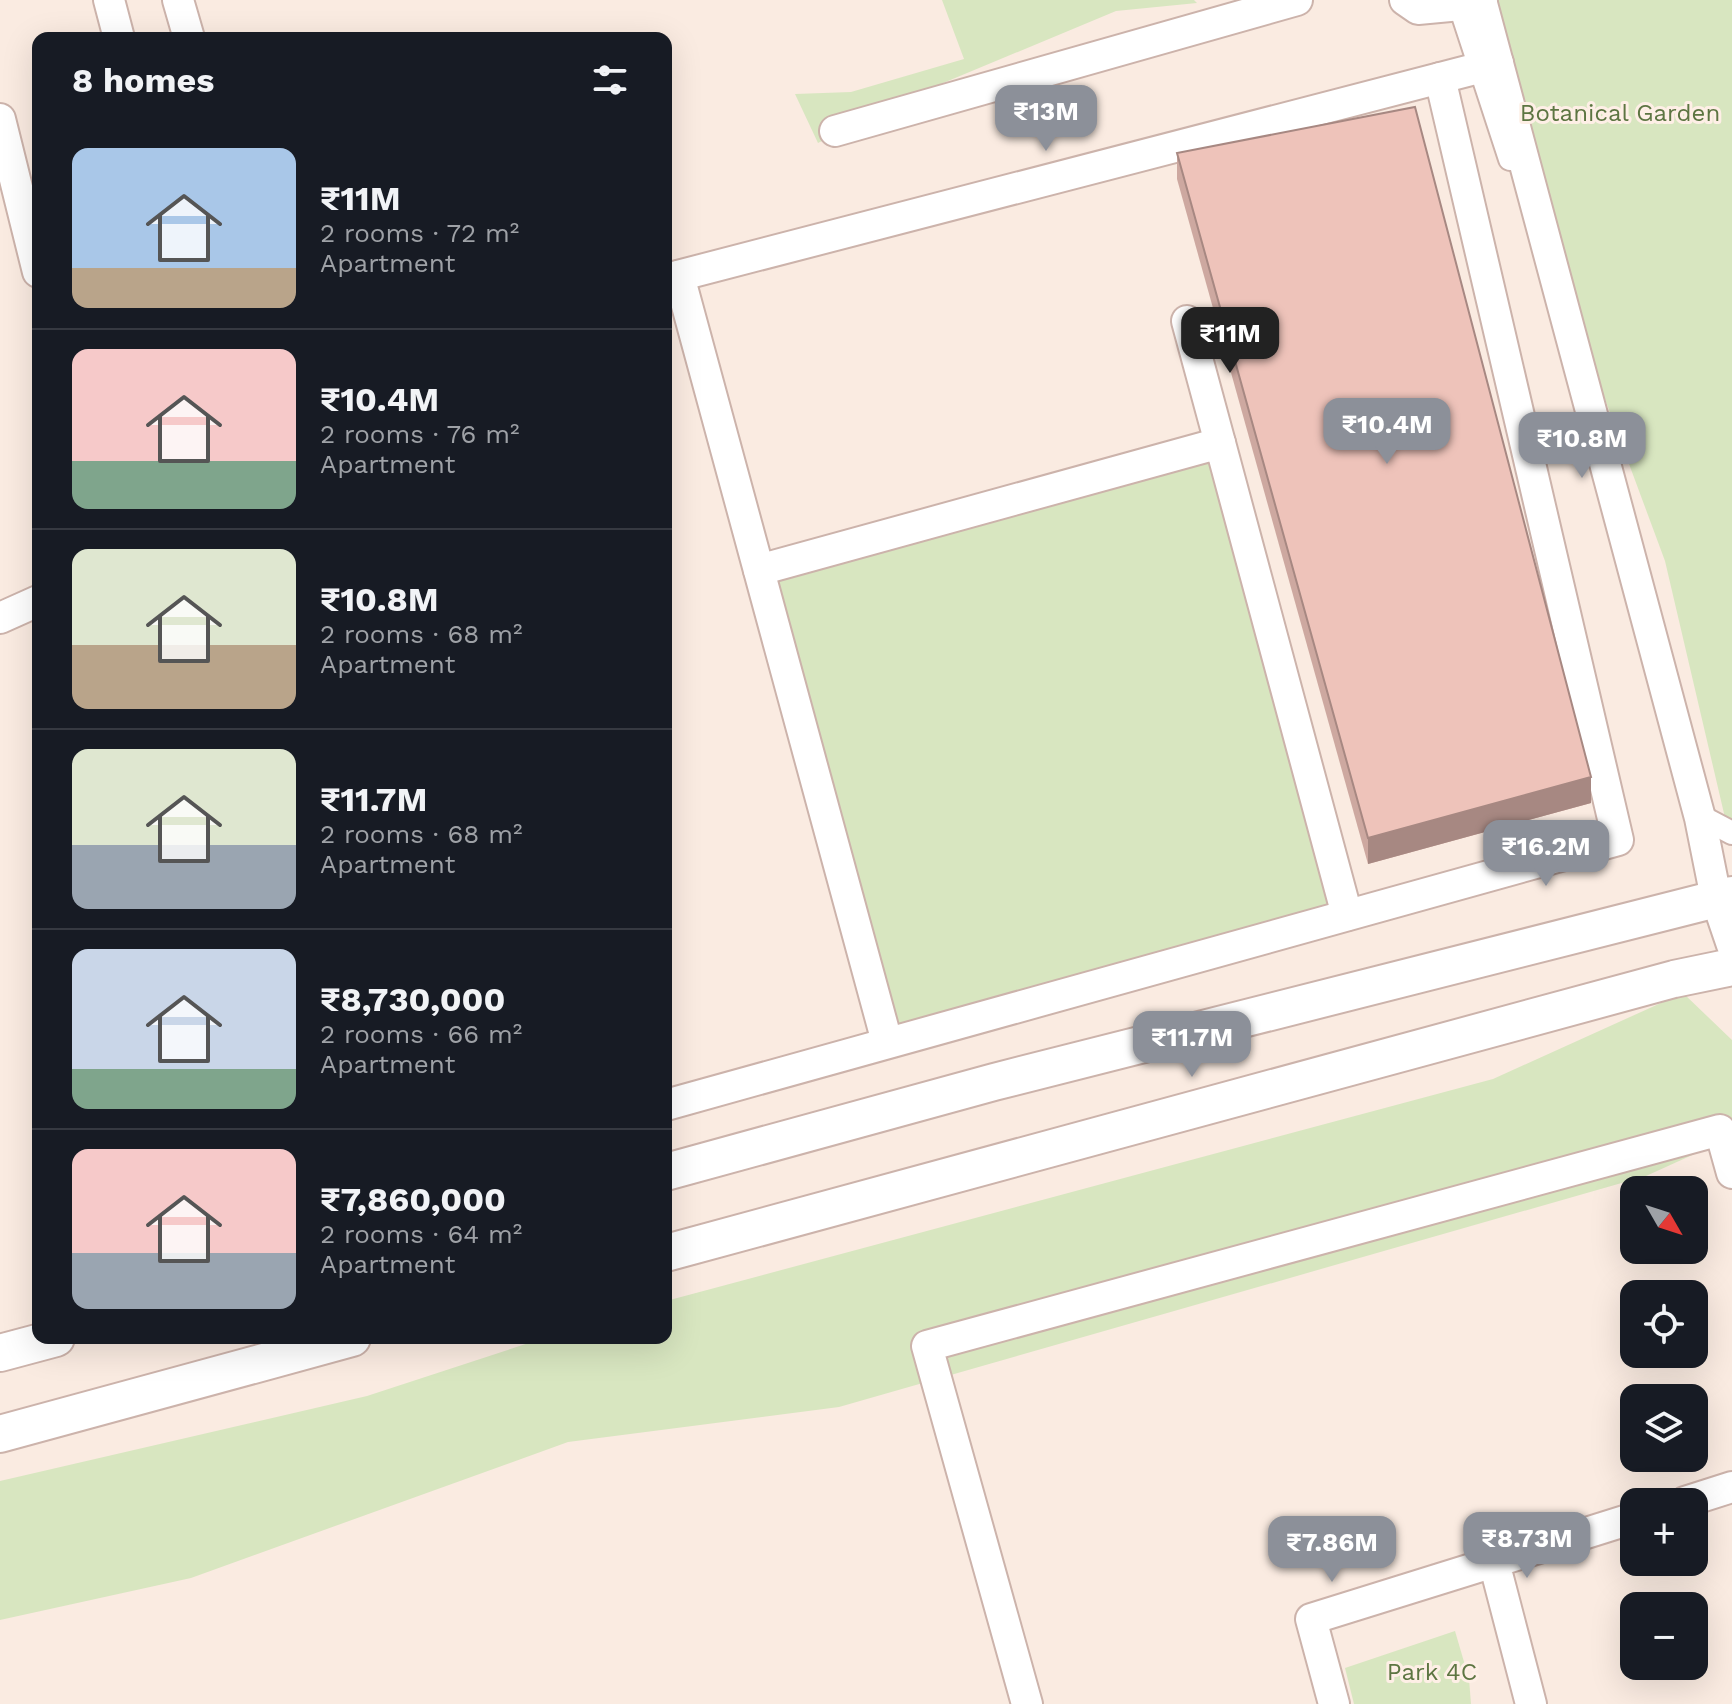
<!DOCTYPE html>
<html lang="en">
<head>
<meta charset="utf-8">
<style>
  :root { --surface:#171b24; --page:#20242c; --text:#f1f3f6; --muted:#9ea1a6; --line:#363941; --accent:#8c9099 }
  body { margin:0; font-family:"Work Sans",sans-serif; background:var(--page); color:var(--text); height:100vh; display:flex; flex-direction:column; font-size:30px; white-space:nowrap }
  * { box-sizing:border-box; margin:0 }
  p { font-size:26px; color:var(--muted) }
  .icon { flex:none; width:44px; height:44px; fill:none; stroke:currentColor; stroke-width:2; stroke-linecap:round; stroke-linejoin:round }
  .map { position:relative; flex:1; overflow:hidden }
  .details { position:absolute; left:32px; top:32px; width:640px; height:1312px; display:flex; flex-direction:column; background:var(--surface); border-radius:16px; box-shadow:0 8px 32px #0002 }
  .details>* { flex:none }
  .needle { width:52px; rotate:129deg }
  .buttons { position:absolute; left:1620px; top:1176px; display:grid; gap:16px }
  .buttons a { display:grid; place-items:center; width:88px; height:88px; border-radius:16px; background:var(--surface); box-shadow:0 8px 32px #0002; font-size:40px }
  .price { position:absolute; translate:-50% -68px; padding:0 18px; border-radius:16px; background:var(--accent); color:#fff; font-size:26px; line-height:52px; filter:drop-shadow(0 2px 4px #0008) }
  .price::after { content:''; position:absolute; left:50%; top:48px; width:24px; height:18px; margin-left:-12px; background:inherit; clip-path:polygon(0 0,100% 0,50% 100%) }
  .price.current { background:#222; color:#fff }
  ul { padding:0; list-style:none }
  li { display:flex; align-items:center; gap:24px; height:200px; padding:0 40px }
  li+li { border-top:2px solid var(--line) }
  li span { display:grid; place-items:center; flex:none; width:224px; height:160px; border-radius:16px; color:#555 }
  li>.icon { margin-inline-start:auto }
  span .icon { width:96px; height:96px; fill:#fffc; stroke-width:1 }
  li b { font-size:34px }
  h2 { display:flex; justify-content:space-between; align-items:center; height:96px; padding:0 40px; font-size:34px }
  .map>svg:first-child { display:block }
  .park { fill:#d8e6c0 }
  .lines { fill:none; stroke-linecap:round; stroke-linejoin:round }
  .pedestrian-casing { stroke:#ccb3ab; stroke-width:26 }
  .minor-casing { stroke:#ccb3ab; stroke-width:34 }
  .tertiary-casing { stroke:#ccb3ab; stroke-width:40 }
  .pedestrian { stroke:#fff; stroke-width:22 }
  .minor { stroke:#fff; stroke-width:30 }
  .tertiary { stroke:#fff; stroke-width:36 }
  .wall { fill:#cda8a0 }
  .shaded-wall { fill:#a78882 }
  .building { fill:#eec3ba; stroke:#a78882; stroke-width:2 }
  .labels { text-anchor:middle; dominant-baseline:central; stroke-width:6; stroke-linejoin:round; paint-order:stroke }
  .park-label { font-size:24px; fill:#5d7542; stroke:#feefe6 }
</style>
</head>
<body>
<div class="map">
<svg width="1732" height="1704" viewBox="0 0 1732 1704">
  <rect width="100%" height="100%" fill="#faebe1"/>
  <g class="park">
    <polygon points="942,0 1194,0 1197,3 1116,11 900,101 818,143 795,94 851,92 964,59"/>
    <polygon points="1470,0 1732,0 1732,822 1726,822 1665,561 1493,97"/>
    <polygon points="1220,443 1347,915 887,1042 759,570"/>
    <polygon points="1683,993 1732,1040 1732,1137 1646,1176 839,1407 568,1442 191,1578 0,1620 0,1481 367,1396 544,1338 666,1338 666,1301 1493,1079"/>
    <polygon points="1455,1631 1469,1679 1471,1704 1354,1704 1345,1668"/>
  </g>
  <g class="lines">
    <g class="pedestrian-casing">
      <g id="pedestrian">
        <polyline points="1458,0 1510,159"/>
        <polyline points="1694,808 1696,814 1732,833"/>
      </g>
    </g>
    <g class="minor-casing">
      <g id="minor">
        <polyline points="109,0 119,38"/>
        <polyline points="178,0 189,38"/>
        <polyline points="1405,0 1418,9 1482,3"/>
        <polyline points="1481,0 1700,818 1716,898 1732,945"/>
        <polyline points="0,119 38,272"/>
        <polyline points="835,131 1297,0"/>
        <polyline points="679,276 887,1042"/>
        <polyline points="666,279 1498,63"/>
        <polyline points="1187,321 1220,443"/>
        <polyline points="759,570 1220,443 1347,915"/>
        <polyline points="0,618 38,601"/>
        <polyline points="666,1105 1618,840 1440,78"/>
        <polyline points="1685,1502 1732,1487"/>
        <polyline points="1027,1704 927,1346 1720,1130 1732,1173"/>
        <polyline points="1334,1704 1311,1619 1494,1562"/>
        <polyline points="1531,1704 1494,1562 1634,1518"/>
      </g>
    </g>
    <g class="tertiary-casing">
      <g id="tertiary">
        <polyline points="666,1172 994,1082 1732,895"/>
        <polyline points="666,1253 1674,979 1732,967"/>
        <polyline points="0,1353 56,1338"/>
        <polyline points="0,1434 352,1338"/>
      </g>
    </g>
    <use href="#pedestrian" class="pedestrian"/>
    <use href="#minor" class="minor"/>
    <use href="#tertiary" class="tertiary"/>
  </g>
  <polygon class="wall" points="1177,153 1591,803 1368,864 1177,179"/>
  <polygon class="shaded-wall" points="1591,777 1591,803 1368,864 1368,838"/>
  <polygon class="building" points="1415,107 1591,777 1368,838 1177,153"/>
  <g class="labels">
    <g class="park-label">
      <text x="1620" y="113">Botanical Garden</text>
      <text x="1432" y="1672">Park 4C</text>
    </g>
  </g>
</svg>
<div class="buttons">
<a><svg class="needle" viewBox="-14 -14 28 28"><path d="M0-13l5 13h-10z" fill="#e53935"/><path d="M0 13l5-13h-10z" fill="#9ea1a6"/></svg></a>
<a><svg class="icon" aria-label="locate" viewBox="0 0 24 24"><circle cx="12" cy="12" r="6"/><path d="M12 2v4M12 18v4M2 12h4M18 12h4"/></svg></a>
<a><svg class="icon" aria-label="layers" viewBox="0 0 24 24"><path d="M12 4l9 5-9 5-9-5zM3 14l9 5 9-5"/></svg></a>
<a>+</a>
<a>−</a>
</div>
<b class="price" style="left:1046px;top:153px">₹13M</b>
<b class="price current" style="left:1230px;top:375px">₹11M</b>
<b class="price" style="left:1387px;top:466px">₹10.4M</b>
<b class="price" style="left:1582px;top:480px">₹10.8M</b>
<b class="price" style="left:1546px;top:888px">₹16.2M</b>
<b class="price" style="left:1192px;top:1079px">₹11.7M</b>
<b class="price" style="left:1527px;top:1580px">₹8.73M</b>
<b class="price" style="left:1332px;top:1584px">₹7.86M</b>
<section class="details">
<h2>8 homes<svg class="icon" aria-label="filters" viewBox="0 0 24 24"><path d="M4 7h16M4 17h16"/><circle cx="9" cy="7" r="2"/><circle cx="15" cy="17" r="2"/></svg></h2>
<ul>
<li><span style="background:linear-gradient(#a9c7e8 75%,#b9a48a 0)"><svg class="icon" aria-label="home" viewBox="0 0 24 24"><path d="M3 11l9-7 9 7M6 9v11h12V9"/></svg></span><div><b>₹11M</b><p>2 rooms · 72 m²</p><p>Apartment</p></div></li>
<li><span style="background:linear-gradient(#f6c9c9 70%,#7fa58c 0)"><svg class="icon" aria-label="home" viewBox="0 0 24 24"><path d="M3 11l9-7 9 7M6 9v11h12V9"/></svg></span><div><b>₹10.4M</b><p>2 rooms · 76 m²</p><p>Apartment</p></div></li>
<li><span style="background:linear-gradient(#dfe7d0 60%,#b9a48a 0)"><svg class="icon" aria-label="home" viewBox="0 0 24 24"><path d="M3 11l9-7 9 7M6 9v11h12V9"/></svg></span><div><b>₹10.8M</b><p>2 rooms · 68 m²</p><p>Apartment</p></div></li>
<li><span style="background:linear-gradient(#dfe7d0 60%,#9aa5b1 0)"><svg class="icon" aria-label="home" viewBox="0 0 24 24"><path d="M3 11l9-7 9 7M6 9v11h12V9"/></svg></span><div><b>₹11.7M</b><p>2 rooms · 68 m²</p><p>Apartment</p></div></li>
<li><span style="background:linear-gradient(#c9d6e8 75%,#7fa58c 0)"><svg class="icon" aria-label="home" viewBox="0 0 24 24"><path d="M3 11l9-7 9 7M6 9v11h12V9"/></svg></span><div><b>₹8,730,000</b><p>2 rooms · 66 m²</p><p>Apartment</p></div></li>
<li><span style="background:linear-gradient(#f6c9c9 65%,#9aa5b1 0)"><svg class="icon" aria-label="home" viewBox="0 0 24 24"><path d="M3 11l9-7 9 7M6 9v11h12V9"/></svg></span><div><b>₹7,860,000</b><p>2 rooms · 64 m²</p><p>Apartment</p></div></li>
</ul>
</section>
</div>
</body>
</html>
